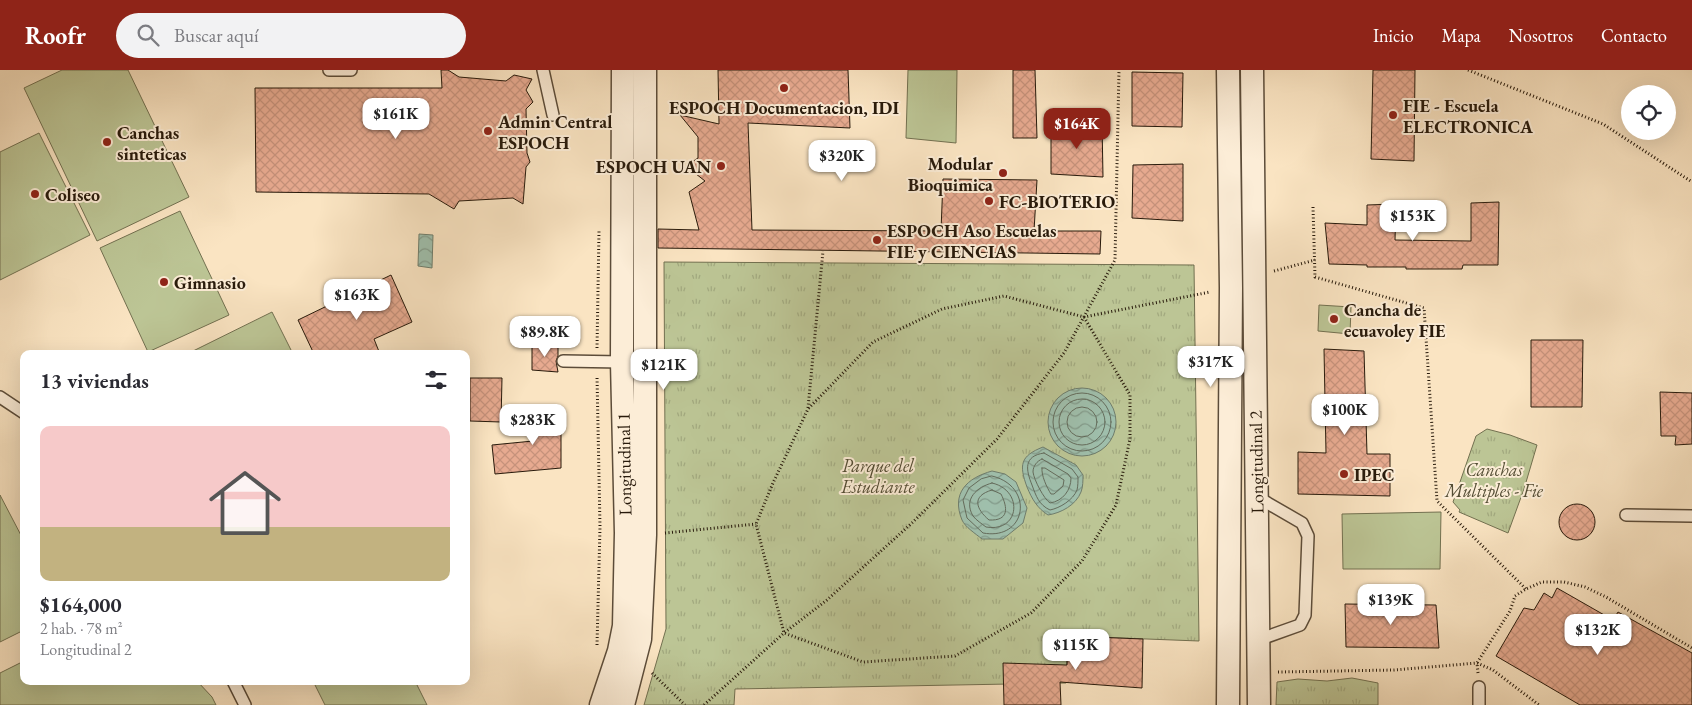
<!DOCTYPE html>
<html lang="es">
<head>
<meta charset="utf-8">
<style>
  :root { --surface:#fff; --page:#f2f2f3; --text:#2b2b33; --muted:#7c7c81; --line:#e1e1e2; --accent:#8f2418 }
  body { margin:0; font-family:"EB Garamond",serif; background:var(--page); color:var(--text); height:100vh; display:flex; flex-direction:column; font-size:19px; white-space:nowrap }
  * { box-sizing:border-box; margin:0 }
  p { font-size:16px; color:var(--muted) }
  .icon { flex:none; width:28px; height:28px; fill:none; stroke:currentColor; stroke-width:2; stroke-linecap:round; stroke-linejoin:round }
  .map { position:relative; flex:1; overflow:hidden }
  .side { position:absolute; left:20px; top:280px; width:450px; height:335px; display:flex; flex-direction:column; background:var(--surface); border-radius:10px; box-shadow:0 5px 20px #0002 }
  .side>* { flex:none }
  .buttons { position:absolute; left:1621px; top:15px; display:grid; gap:10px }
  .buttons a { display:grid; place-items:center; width:55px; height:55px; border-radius:50%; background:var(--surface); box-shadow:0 5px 20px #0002; font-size:25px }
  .price { position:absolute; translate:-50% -42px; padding:0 11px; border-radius:10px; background:#fff; color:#222; font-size:16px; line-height:32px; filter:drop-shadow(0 1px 2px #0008) }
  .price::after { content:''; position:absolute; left:50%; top:30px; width:15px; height:11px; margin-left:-8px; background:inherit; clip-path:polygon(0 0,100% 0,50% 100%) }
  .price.on { background:var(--accent); color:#fff }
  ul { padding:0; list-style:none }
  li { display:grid; align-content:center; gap:10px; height:265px; padding:0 20px }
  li+li { border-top:1px solid var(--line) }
  li span { display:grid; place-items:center; height:155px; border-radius:10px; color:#555 }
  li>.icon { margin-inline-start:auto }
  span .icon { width:90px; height:90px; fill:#fffc; stroke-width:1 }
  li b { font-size:21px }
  h2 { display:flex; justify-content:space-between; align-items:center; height:60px; padding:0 20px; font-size:21px }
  header { display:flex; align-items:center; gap:30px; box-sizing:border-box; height:70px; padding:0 25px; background:var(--accent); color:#fff }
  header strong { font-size:24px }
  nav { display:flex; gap:28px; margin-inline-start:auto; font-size:18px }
  .search { width:350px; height:45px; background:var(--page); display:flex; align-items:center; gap:12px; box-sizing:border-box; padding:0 18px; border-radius:28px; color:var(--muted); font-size:19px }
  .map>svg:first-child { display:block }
  .grass { fill:#bcc595; stroke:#727050 }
  .park { fill:url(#park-tufts); stroke:#727050 }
  .water { fill:url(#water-waves); stroke:#6f7d6c }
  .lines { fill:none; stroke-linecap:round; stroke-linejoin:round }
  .shore { stroke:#646c5c; stroke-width:1 }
  .building { fill:url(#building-cross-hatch); stroke:#281a0b }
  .lane-casing { stroke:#5c4c39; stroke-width:14 }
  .street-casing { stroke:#5c4c39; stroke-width:25 }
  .path { stroke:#281a0b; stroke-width:3; stroke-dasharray:1 2.5; stroke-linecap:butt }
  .lane { stroke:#fcedd7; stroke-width:11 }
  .street { stroke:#fcedd7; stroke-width:22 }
  .poi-dot { fill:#8f2418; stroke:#fcedd7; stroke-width:2 }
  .labels { text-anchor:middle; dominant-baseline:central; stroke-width:4; stroke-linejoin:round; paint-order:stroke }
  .poi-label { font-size:18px; font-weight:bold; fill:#281a0b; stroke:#fcedd7; text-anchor:start }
  .street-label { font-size:18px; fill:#281a0b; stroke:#fcedd7 }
  .park-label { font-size:18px; font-style:italic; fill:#544d34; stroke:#fcedd7 }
</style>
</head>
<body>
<header>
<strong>Roofr</strong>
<div class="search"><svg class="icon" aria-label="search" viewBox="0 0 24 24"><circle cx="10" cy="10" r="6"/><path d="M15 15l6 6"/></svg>Buscar aquí</div>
<nav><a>Inicio</a><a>Mapa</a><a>Nosotros</a><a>Contacto</a></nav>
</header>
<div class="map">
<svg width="1692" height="635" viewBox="0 0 1692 635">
  <defs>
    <pattern id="park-tufts" width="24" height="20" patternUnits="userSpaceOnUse" patternTransform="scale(1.25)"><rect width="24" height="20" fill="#bcc595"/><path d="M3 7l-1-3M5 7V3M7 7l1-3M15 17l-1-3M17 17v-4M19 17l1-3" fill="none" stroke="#a2a97f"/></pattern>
    <pattern id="water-waves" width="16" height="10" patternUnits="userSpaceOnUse" patternTransform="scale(1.25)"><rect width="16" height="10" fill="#9fbfac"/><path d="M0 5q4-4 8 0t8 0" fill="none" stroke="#829a8a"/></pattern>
    <pattern id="building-cross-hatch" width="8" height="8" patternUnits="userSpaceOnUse" patternTransform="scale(1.25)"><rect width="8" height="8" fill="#e7aa90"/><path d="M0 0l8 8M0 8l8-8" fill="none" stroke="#c6927b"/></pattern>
  </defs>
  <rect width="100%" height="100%" fill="#fae4c2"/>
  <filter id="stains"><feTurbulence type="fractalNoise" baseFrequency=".004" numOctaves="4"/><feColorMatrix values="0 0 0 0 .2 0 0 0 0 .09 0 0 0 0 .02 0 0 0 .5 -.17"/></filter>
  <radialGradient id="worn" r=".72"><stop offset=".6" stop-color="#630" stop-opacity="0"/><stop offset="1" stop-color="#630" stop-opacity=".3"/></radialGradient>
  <g class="grass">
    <polygon points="62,0 128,0 189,127 97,171 24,18"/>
    <polygon points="908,0 957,0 956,73 906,68"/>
    <polygon points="39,63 90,165 0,210 0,82"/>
    <polygon points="180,141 229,245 148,282 100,178"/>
    <polygon points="1319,235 1351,237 1350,264 1318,261"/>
    <polygon points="272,242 293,284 187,284"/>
    <polygon points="0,425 24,471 24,560 0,572"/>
    <polygon points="1441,442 1440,499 1343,499 1342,444"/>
    <polygon points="24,591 24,611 197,611 212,627 216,635 0,635 0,603"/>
    <polygon points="313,611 415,611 427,635 325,635"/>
  </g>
  <g class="park">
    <polygon points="664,192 1194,195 1199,571 1068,566 1066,613 735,619 734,635 644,635 666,559"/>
    <polygon points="1487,359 1510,365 1537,375 1524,419 1508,463 1459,442 1460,440 1453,432 1476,366"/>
    <polygon points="1352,608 1378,613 1378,635 1276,635 1277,612 1298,609 1327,611"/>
  </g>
  <g class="water">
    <polygon points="419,164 433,165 432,198 418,196"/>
    <circle cx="1082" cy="352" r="34"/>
    <path d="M 1043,377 L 1076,395 L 1083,405 C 1083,410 1083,417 1081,422 C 1076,435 1061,443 1048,445 C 1037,438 1032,429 1027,417 C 1019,395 1020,386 1043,377 Z"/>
    <path d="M 992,401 L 1005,404 L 1016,412 L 1027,438 L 1023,453 L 1003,469 L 982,469 C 976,464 965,457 962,450 C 951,423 967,408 992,401 Z"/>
  </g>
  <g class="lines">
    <g class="shore">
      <circle cx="1082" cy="352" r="29"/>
      <circle cx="1082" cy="352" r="23"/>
      <circle cx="1082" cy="352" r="15"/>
      <path d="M 1044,383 L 1072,399 L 1078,407 C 1078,411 1078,416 1077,420 C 1073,430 1060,438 1050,440 C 1039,435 1036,426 1032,415 C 1026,400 1023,386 1044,383 Z"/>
      <path d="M 1042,389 L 1068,404 L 1071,408 C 1071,420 1063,431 1050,433 C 1044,429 1034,410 1033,402 C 1033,396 1037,391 1042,389 Z"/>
      <path d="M 1042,398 L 1045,398 L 1064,410 L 1063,416 L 1054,424 L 1051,424 C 1047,418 1041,405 1042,398 Z"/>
      <path d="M 992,406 C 1035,416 1027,471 983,463 L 967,448 L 963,430 L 969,418 L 981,409 Z"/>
      <path d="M 992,413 C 1024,420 1020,463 986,457 C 982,454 976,450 973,446 C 963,429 977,417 992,413 Z"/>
      <path d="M 992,420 L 1001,424 C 1008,438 1009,451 989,450 C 976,439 971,426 992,420 Z"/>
    </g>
  </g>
  <g class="building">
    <polygon points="441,0 448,0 459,7 506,11 514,5 532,9 526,20 533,32 526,39 527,83 530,92 526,97 523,134 513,128 459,131 454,139 429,124 256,122 255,18 442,18"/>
    <polygon points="718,0 848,0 850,58 748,53 752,160 941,161 943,109 1037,110 1034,161 1101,161 1100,184 658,178 658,159 699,160 689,122 705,111 691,100 692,92 698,88 698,67 680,45 719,54"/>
    <polygon points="1013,0 1035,0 1037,68 1013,68"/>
    <polygon points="1373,0 1415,0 1414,91 1371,89"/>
    <polygon points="1132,2 1183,3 1182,57 1132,56"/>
    <polygon points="1102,53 1103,107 1051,104 1051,54"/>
    <polygon points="1183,94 1183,151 1132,148 1133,95"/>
    <polygon points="1499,132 1498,195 1463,195 1462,199 1406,199 1406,197 1367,197 1367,195 1329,194 1325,153 1367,155 1367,135 1396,134 1395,170 1471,171 1471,133"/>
    <polygon points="391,205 412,252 374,269 380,284 314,284 298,250"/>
    <polygon points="1531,270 1583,270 1582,337 1531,337"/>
    <polygon points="532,275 558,277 558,286 556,291 558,302 532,300"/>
    <polygon points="1324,279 1364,281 1367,384 1390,384 1390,426 1298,424 1298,382 1326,383"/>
    <polygon points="470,308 502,308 501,352 470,351"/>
    <polygon points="1660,322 1692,323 1692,374 1675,375 1676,366 1661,366"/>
    <polygon points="533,338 561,338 561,398 495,404 492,375 533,371"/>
    <circle cx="1577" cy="452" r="18"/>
    <polygon points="1557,518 1613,550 1618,542 1692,583 1692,635 1580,635 1496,586 1524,538 1534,540 1544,523 1552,528"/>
    <polygon points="1345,534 1436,535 1439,578 1346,577"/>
    <polygon points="1068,566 1143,569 1142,618 1060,612 1061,635 1004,635 1003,593 1067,595"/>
  </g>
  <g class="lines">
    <g class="lane-casing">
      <g id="lane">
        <polyline points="329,0 351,0"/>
        <polyline points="543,0 553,45"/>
        <polyline points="563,291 622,292"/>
        <polyline points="0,327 24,343"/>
        <polyline points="1257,427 1302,453 1308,466 1305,545 1300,555 1258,570"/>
        <polyline points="1626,445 1692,446"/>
        <polyline points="233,611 245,635"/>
        <polyline points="1479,617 1479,635"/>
      </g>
    </g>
    <g class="street-casing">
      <g id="street">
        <polyline points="1252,0 1259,635"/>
        <polyline points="601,635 619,581 624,556 626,463 622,292 623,0"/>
        <polyline points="623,635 640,569 645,465 645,0"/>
        <polyline points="1228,635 1231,218 1228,0"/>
      </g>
    </g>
    <g class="path">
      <polyline points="1468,0 1603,54 1692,112"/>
      <polyline points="1313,137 1315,207 1424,238 1437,431 1526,519"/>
      <polyline points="1274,201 1315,190"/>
      <polyline points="1084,247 1130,325 1130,369 1116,435 1082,491 1031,543 955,586 863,592 784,563 756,454 773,413 808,339 873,272 942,239 1004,226 1084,247 1210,222"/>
      <polyline points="597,278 599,161"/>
      <polyline points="808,338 823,181"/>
      <polyline points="665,463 756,454"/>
      <polyline points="597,575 600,457 597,306"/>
      <polyline points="1278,602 1394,600 1477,593 1493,600 1539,635"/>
      <polyline points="652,603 685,635"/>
      <polyline points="1478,603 1477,593 1510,541 1515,526 1526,519 1542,512 1564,512 1585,517 1606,527 1692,578"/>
      <polyline points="704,635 784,563 827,530 913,452 997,369 1064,283 1115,190 1119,0"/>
    </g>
    <use href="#lane" class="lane"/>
    <use href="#street" class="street"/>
  </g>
  <g class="poi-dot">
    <circle cx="784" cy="18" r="5"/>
    <circle cx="1393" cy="45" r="5"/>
    <circle cx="488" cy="61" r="5"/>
    <circle cx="107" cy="72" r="5"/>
    <circle cx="721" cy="96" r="5"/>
    <circle cx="1003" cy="103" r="5"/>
    <circle cx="35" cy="124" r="5"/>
    <circle cx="989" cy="131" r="5"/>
    <circle cx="877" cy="170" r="5"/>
    <circle cx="164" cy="212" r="5"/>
    <circle cx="1334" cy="249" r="5"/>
    <circle cx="1344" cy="404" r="5"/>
  </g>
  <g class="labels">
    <g class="poi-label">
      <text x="1403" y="35">FIE - Escuela<tspan x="1403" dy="21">ELECTRONICA</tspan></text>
      <text x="784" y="37" text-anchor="middle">ESPOCH Documentacion, IDI</text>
      <text x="498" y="51">Admin Central<tspan x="498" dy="21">ESPOCH</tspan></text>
      <text x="117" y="62">Canchas<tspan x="117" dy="21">sinteticas</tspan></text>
      <text x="993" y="93" text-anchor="end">Modular<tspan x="993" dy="21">Bioquimica</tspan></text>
      <text x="711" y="96" text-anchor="end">ESPOCH UAN</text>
      <text x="45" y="124">Coliseo</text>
      <text x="999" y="131">FC-BIOTERIO</text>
      <text x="887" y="160">ESPOCH Aso Escuelas<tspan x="887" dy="21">FIE y CIENCIAS</tspan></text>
      <text x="174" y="212">Gimnasio</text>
      <text x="1344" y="239">Cancha de<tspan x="1344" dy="21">ecuavoley FIE</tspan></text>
      <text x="1354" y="404">IPEC</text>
    </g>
    <g class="street-label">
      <text transform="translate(1256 392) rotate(-91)">Longitudinal 2</text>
      <text transform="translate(624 394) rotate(-91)">Longitudinal 1</text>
    </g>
    <g class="park-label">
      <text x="878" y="395">Parque del<tspan x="878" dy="21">Estudiante</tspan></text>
      <text x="1494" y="399">Canchas<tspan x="1494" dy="21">Multiples - Fie</tspan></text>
    </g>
  </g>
  <rect width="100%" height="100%" filter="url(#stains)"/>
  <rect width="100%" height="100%" fill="url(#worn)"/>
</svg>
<div class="buttons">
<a><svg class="icon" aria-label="locate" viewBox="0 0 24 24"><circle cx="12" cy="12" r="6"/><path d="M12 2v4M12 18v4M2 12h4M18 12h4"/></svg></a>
</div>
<b class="price" style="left:396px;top:70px">$161K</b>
<b class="price on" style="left:1077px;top:80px">$164K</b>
<b class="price" style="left:842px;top:112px">$320K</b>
<b class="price" style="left:1413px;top:172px">$153K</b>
<b class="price" style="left:357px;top:251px">$163K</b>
<b class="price" style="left:545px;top:288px">$89.8K</b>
<b class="price" style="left:1211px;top:318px">$317K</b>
<b class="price" style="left:664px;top:321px">$121K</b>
<b class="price" style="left:1345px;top:366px">$100K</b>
<b class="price" style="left:533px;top:376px">$283K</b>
<b class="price" style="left:1391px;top:556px">$139K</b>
<b class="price" style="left:1598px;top:586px">$132K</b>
<b class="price" style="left:1076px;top:601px">$115K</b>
<section class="side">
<h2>13 viviendas<svg class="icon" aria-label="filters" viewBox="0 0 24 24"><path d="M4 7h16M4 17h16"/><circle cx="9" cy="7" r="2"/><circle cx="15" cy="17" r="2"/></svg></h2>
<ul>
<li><span style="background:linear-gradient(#f6c9c9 65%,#c2b280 0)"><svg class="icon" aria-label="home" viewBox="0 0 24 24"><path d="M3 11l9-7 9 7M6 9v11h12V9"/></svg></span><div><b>$164,000</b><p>2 hab. · 78 m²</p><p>Longitudinal 2</p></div></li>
</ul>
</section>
</div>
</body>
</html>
